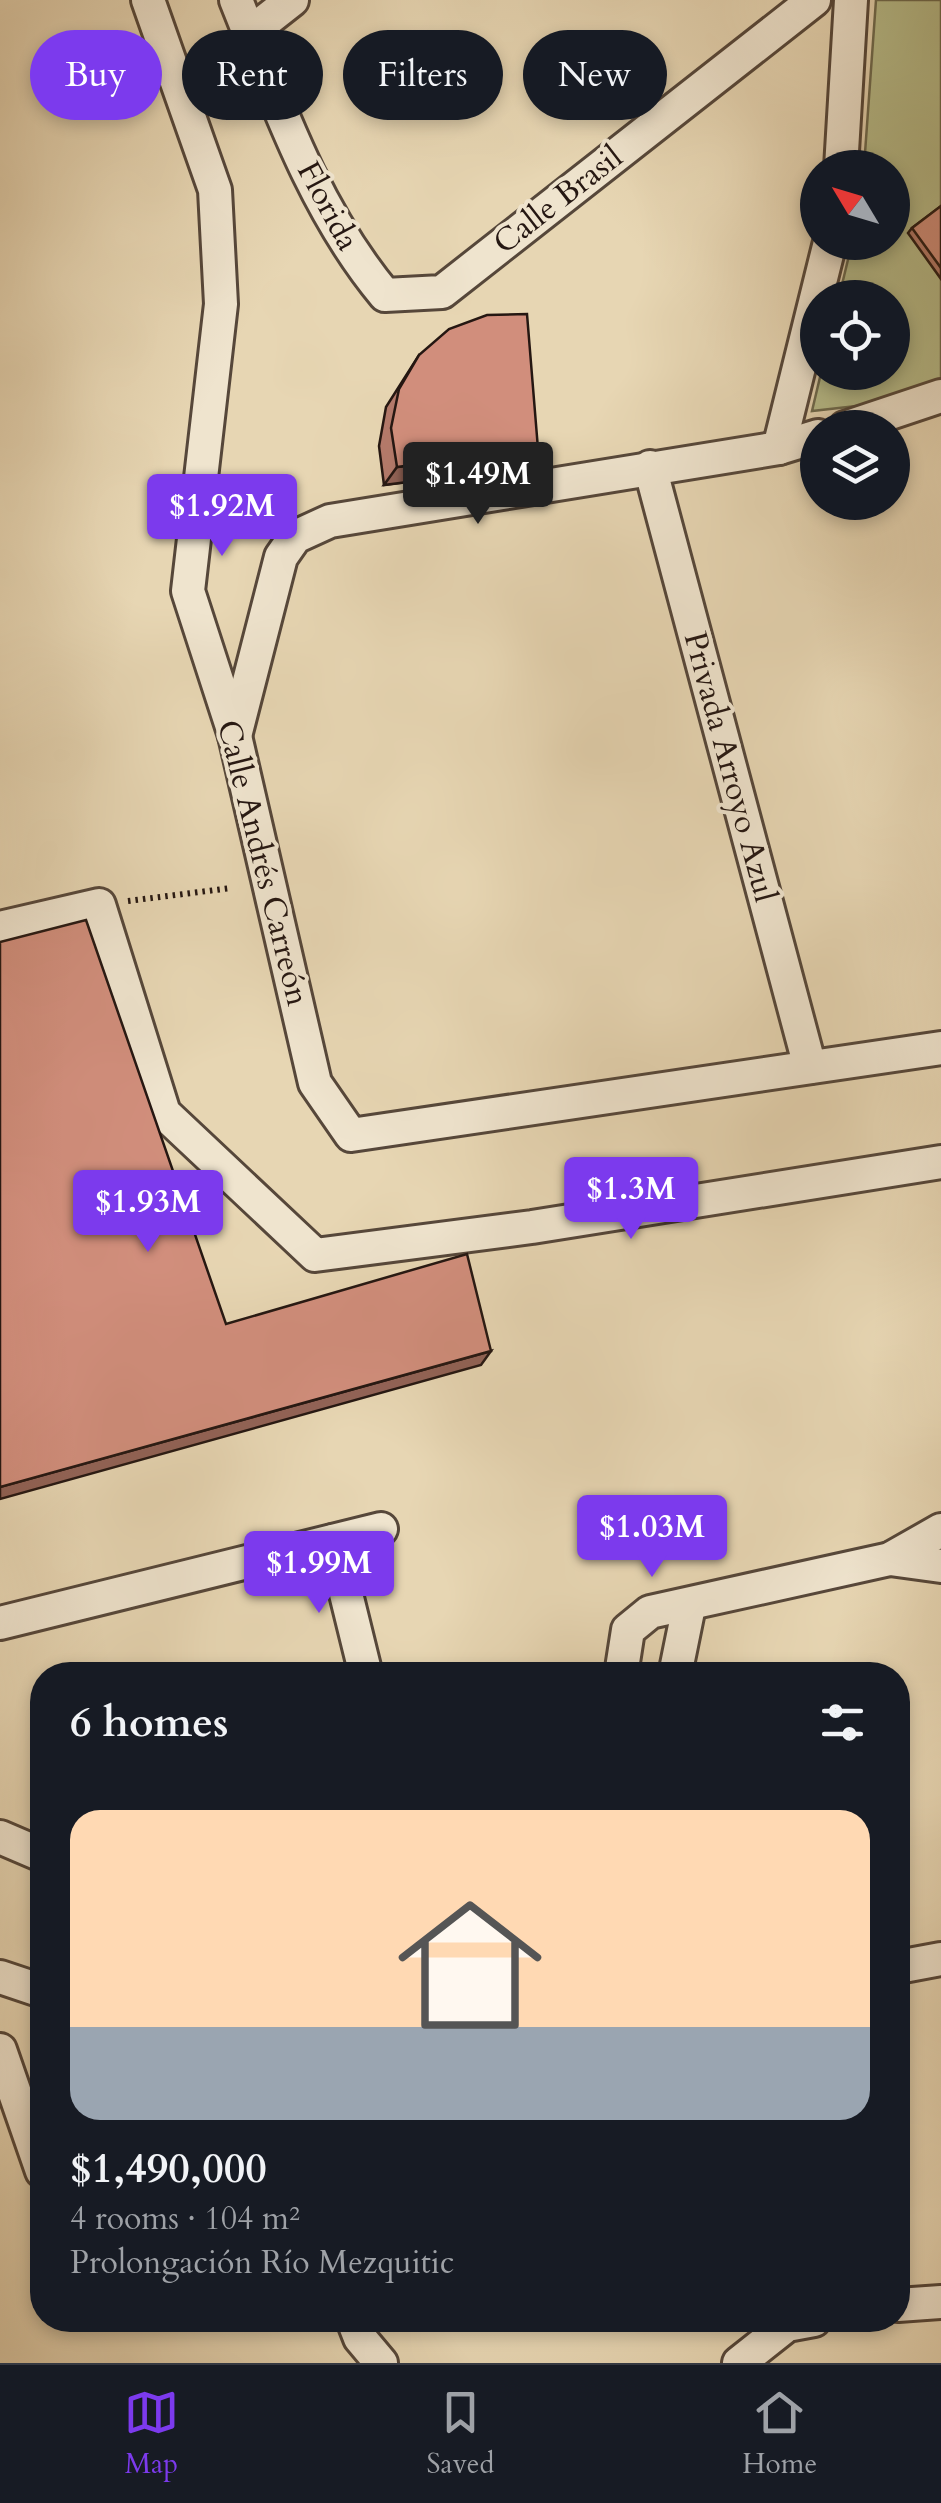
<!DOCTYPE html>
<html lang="en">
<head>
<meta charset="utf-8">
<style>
  :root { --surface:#171b24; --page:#242831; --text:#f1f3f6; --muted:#9ea1a6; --line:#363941; --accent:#7c3aed }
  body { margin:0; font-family:Cardo,serif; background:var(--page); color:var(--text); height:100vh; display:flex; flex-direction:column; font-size:38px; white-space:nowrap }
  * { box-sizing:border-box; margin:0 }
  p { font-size:32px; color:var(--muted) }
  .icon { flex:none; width:55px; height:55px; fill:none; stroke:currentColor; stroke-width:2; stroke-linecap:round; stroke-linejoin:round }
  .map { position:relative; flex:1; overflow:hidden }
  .side { position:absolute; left:30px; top:1662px; width:880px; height:670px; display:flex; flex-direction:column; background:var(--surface); border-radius:40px; box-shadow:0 5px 15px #0003 }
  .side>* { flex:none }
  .guide { position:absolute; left:30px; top:30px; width:882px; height:90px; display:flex; gap:20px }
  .needle { width:65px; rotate:308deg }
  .controls { position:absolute; left:800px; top:150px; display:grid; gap:20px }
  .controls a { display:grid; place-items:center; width:110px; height:110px; border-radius:50%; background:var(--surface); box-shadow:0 5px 15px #0003; font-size:50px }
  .price { position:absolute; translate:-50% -85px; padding:0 22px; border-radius:10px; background:var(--accent); color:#fff; font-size:32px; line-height:65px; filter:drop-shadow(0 2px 5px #0008) }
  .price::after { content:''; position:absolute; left:50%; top:60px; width:30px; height:22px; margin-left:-15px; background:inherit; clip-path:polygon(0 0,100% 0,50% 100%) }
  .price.on { background:#222; color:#fff }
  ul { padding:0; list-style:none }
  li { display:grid; align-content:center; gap:20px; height:530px; padding:0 40px }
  li span { display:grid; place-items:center; height:310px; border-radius:30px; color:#555 }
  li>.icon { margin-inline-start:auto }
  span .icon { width:180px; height:180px; fill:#fffc; stroke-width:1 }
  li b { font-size:42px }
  h2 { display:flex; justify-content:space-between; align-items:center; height:120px; padding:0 40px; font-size:42px }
  .tag { padding:0 35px; border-radius:45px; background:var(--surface); box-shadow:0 5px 15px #0003; font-size:35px; line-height:90px }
  .tag.on { background:var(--accent); color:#fff }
  .tabs { display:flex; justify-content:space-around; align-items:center; height:140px; border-top:2px solid var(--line); background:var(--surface); font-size:28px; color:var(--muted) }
  .tabs a { display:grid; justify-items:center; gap:5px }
  .tabs .on { color:var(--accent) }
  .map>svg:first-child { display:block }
  .green { fill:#b7bd8b; stroke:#6e6a4e; stroke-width:2.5 }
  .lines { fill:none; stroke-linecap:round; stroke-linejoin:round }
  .minor-casing { stroke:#56473a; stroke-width:38 }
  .path { stroke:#251712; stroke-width:6; stroke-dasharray:2.5 5; stroke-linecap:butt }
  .minor { stroke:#efe4ce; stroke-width:32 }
  .wall { fill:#b47a6b; stroke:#251712; stroke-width:2.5 }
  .shaded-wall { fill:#926357; stroke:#251712; stroke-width:2.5 }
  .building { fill:#d18e7c; stroke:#251712; stroke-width:2.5 }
  .labels { text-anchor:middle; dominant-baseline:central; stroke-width:8; stroke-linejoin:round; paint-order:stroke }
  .street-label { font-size:32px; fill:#251712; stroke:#efe4ce }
</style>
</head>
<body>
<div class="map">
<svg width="941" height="2363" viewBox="0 0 941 2363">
  <rect width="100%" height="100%" fill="#e7d6b3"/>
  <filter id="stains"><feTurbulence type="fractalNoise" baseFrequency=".002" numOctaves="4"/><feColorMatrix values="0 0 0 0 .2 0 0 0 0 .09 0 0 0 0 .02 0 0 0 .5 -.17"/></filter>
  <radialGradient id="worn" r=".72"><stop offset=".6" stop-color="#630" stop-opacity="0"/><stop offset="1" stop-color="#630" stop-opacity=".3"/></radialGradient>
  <polygon class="green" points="876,0 941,0 941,384 901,401 812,411 821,373 892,372 892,298 839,297 852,243 892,242 892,168 864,167"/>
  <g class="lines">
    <g class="minor-casing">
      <g id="minor">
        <polyline points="148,0 215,190 221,304 188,591 235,736 315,1083 351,1135 941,1048"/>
        <path d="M 236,0 C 277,102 314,210 385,295 L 442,292 L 814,0"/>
        <polyline points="250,33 292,0"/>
        <polyline points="841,168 851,0"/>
        <polyline points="845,428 941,396"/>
        <polyline points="779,448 830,242"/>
        <polyline points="650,467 810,1067"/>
        <polyline points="235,736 281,557 295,537 330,521 779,448 818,436"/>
        <polyline points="0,928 99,905 164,1113 315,1255 532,1227 941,1162"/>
        <polyline points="333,1541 366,1675"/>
        <polyline points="890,1559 941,1566"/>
        <polyline points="0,1623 381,1529"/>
        <polyline points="621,1675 628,1630 650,1612 890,1559 941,1530"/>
        <polyline points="675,1675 689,1606"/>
        <polyline points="0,1837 42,1855"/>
        <polyline points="898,1967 941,1959"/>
        <polyline points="0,1977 42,1991"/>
        <polyline points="0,2050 42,2171"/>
        <polyline points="898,2305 941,2302"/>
        <polyline points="353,2320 360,2338 381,2363"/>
        <polyline points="739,2363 787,2325 814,2320"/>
      </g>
    </g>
    <polyline class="path" points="128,901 231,888"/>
    <use href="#minor" class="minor"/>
  </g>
  <g class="wall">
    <polygon points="941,206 941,279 908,233 912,228"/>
    <polygon points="419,355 538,449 526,467 384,485 379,446 386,407"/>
  </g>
  <g class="shaded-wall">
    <polygon points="538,449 526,467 384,485 397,467"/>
    <polygon points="491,1351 481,1365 0,1499 0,1487"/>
  </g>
  <g class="building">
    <polygon points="941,206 941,268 912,228"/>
    <polygon points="527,314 538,449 397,467 391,428 399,389 419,355 449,329 487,315"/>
    <polygon points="86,920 226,1324 467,1254 491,1351 0,1487 0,942"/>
  </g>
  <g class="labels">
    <g class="street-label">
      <text transform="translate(558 200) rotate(-38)">Calle Brasil</text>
      <text transform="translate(328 206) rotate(62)">Florida</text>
      <text transform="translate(730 767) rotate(75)">Privada Arroyo Azul</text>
      <text transform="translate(263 863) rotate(76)">Calle Andrés Carreón</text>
    </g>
  </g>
  <rect width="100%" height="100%" filter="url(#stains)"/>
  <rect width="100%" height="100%" fill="url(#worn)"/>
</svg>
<div class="controls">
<a><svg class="needle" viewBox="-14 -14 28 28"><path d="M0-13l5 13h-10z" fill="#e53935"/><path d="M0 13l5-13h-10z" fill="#9ea1a6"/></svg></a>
<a><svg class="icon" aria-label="locate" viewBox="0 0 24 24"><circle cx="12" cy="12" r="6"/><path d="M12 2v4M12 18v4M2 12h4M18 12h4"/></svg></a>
<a><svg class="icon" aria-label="layers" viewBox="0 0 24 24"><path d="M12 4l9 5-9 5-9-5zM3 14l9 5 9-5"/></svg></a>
</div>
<b class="price on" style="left:478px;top:527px">$1.49M</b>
<b class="price" style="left:222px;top:559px">$1.92M</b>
<b class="price" style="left:631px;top:1242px">$1.3M</b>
<b class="price" style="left:148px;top:1255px">$1.93M</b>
<b class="price" style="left:652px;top:1580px">$1.03M</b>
<b class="price" style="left:319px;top:1616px">$1.99M</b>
<div class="guide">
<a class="tag on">Buy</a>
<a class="tag">Rent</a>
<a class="tag">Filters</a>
<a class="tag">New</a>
</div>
<section class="side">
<h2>6 homes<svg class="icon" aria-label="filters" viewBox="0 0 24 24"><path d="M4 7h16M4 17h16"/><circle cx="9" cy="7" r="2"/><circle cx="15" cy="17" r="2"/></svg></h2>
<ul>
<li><span style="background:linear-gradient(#ffd9b3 70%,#9aa5b1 0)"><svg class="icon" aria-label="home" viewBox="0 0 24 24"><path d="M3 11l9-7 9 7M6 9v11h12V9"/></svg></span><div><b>$1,490,000</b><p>4 rooms · 104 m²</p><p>Prolongación Río Mezquitic</p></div></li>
</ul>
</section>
</div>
<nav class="tabs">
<a class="on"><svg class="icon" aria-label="map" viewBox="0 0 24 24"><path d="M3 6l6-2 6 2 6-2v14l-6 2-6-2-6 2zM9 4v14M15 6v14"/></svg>Map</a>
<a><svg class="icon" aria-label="saved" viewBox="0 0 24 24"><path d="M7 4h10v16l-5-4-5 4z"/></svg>Saved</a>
<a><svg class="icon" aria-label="home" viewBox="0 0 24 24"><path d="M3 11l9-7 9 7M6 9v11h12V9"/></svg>Home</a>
</nav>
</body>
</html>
